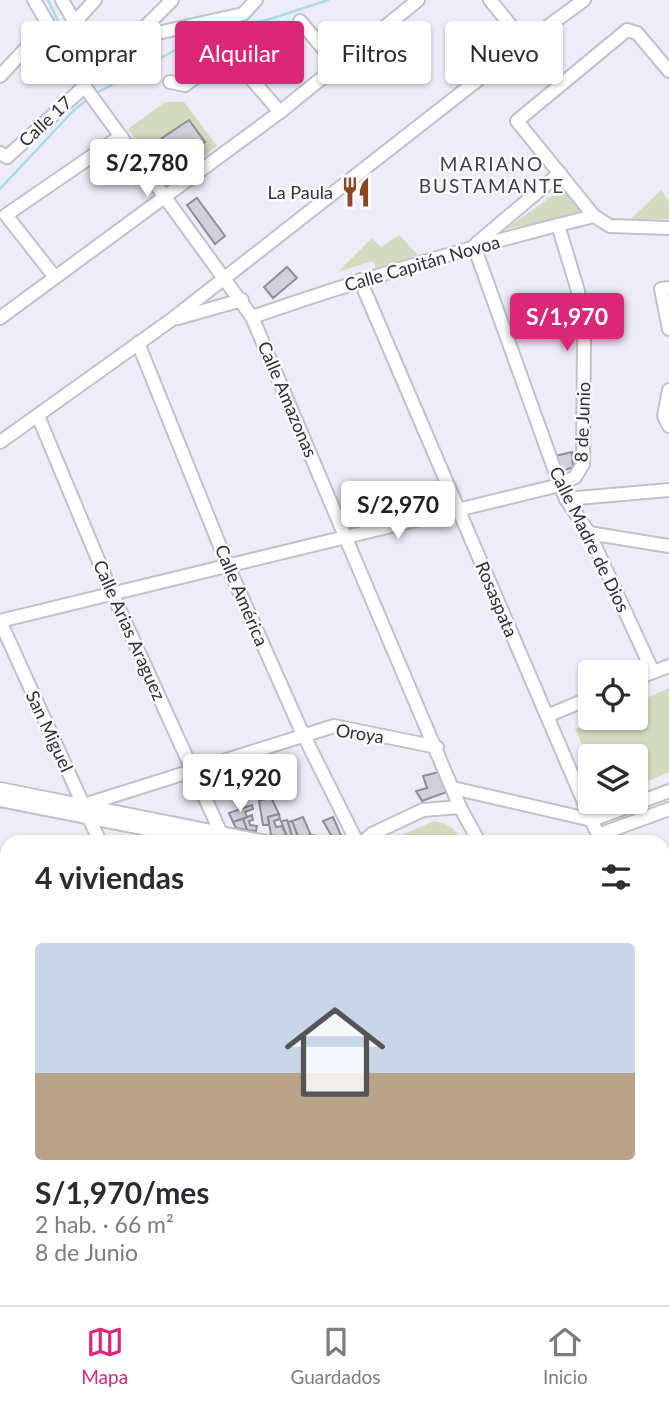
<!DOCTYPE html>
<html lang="es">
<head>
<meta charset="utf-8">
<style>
  :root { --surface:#fff; --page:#f7f7f7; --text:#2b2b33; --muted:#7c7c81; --line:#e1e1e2; --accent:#db2777 }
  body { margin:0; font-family:Lato,sans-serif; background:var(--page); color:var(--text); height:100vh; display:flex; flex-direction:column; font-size:26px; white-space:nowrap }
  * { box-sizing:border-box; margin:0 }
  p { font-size:23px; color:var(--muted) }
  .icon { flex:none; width:38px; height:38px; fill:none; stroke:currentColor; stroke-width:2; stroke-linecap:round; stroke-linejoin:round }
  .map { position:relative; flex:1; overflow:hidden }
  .drawer { position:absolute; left:0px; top:835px; width:670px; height:471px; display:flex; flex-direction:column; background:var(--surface); border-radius:21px 21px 0 0; box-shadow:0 2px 5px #0004 }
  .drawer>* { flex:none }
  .banner { position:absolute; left:21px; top:21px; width:628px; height:63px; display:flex; gap:14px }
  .fabs { position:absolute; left:578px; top:660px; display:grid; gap:14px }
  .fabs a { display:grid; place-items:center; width:70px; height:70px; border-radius:7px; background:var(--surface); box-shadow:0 2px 5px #0004; font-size:35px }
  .price { position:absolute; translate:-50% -60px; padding:0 16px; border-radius:7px; background:#fff; color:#222; font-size:23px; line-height:46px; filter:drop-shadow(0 2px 4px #0008) }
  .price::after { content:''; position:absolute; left:50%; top:42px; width:21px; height:16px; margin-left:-10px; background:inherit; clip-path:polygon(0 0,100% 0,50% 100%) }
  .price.active { background:var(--accent); color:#fff }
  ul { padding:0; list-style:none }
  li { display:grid; align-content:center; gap:14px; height:371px; padding:0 35px }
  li+li { border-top:2px solid var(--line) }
  li span { display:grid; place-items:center; height:217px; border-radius:7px; color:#555 }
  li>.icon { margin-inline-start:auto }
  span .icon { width:126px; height:126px; fill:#fffc; stroke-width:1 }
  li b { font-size:30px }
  h2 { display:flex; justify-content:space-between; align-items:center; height:84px; padding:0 35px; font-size:30px }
  .pill { padding:0 24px; border-radius:7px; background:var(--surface); box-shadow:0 2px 5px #0004; font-size:24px; line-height:63px }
  .pill.active { background:var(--accent); color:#fff }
  .menu { display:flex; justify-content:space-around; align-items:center; height:98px; border-top:2px solid var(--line); background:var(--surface); font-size:19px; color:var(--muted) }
  .menu a { display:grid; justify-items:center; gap:4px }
  .menu .active { color:var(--accent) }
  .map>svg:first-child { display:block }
  .green { fill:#d2dbbf }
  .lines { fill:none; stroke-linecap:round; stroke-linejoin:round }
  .stream { stroke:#a8dbe5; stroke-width:2.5 }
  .building { fill:#d1d0dc; stroke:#8e8d98; stroke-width:2 }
  .minor-casing { stroke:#c2c0cb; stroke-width:16 }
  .minor { stroke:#fff; stroke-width:12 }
  .labels { text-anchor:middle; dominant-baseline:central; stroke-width:5; stroke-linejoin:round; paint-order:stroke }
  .street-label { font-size:18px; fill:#313034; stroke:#fbfbfd }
  .poi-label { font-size:18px; fill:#313034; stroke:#fbfbfd; text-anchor:end }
  .neighbourhood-label { font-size:19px; letter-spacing:2px; fill:#424049; stroke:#fbfbfd }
</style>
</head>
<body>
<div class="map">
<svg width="669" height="1305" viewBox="0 0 669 1305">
  <rect width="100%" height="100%" fill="#eeecf8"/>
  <g class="green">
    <polygon points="165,102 184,102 217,146 168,183 128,129"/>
    <polygon points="563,188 583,214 506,229"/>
    <polygon points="661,190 669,201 669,219 631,219"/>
    <polygon points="399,235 418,255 376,268 373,261 338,272 372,238 381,247"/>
    <polygon points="669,688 669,772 635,787 635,756 590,756 590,762 575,729 602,718 635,718 635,703"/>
    <path d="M 434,821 C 449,824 455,828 462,842 L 385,842 Z"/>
  </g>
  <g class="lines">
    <g class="stream">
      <polyline points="48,0 78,63"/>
      <polyline points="95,94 201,36 270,19 328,0"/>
      <polyline points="0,189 73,111 88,99"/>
    </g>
  </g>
  <g class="building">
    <polygon points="189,120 205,142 178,160 162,138"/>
    <polygon points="197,198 225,236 215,244 187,205"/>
    <polygon points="287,267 297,278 273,298 264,287"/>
    <polygon points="572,452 573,467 560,472 555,456"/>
    <polygon points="439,772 447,792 422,801 416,791 427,788 423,776"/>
    <polygon points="271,797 279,814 268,817 269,825 263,825 259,801"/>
    <polygon points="252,805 253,809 245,812 247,817 233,822 229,813"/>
    <polygon points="279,814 280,819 274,821 276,827 282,826 286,835 280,837 271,835 268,817"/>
    <polygon points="252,815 253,820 249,821 250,825 257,826 256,831 247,830 243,819"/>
    <polygon points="303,817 313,840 308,842 300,842 292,821"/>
    <polygon points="333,817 344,842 313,842 310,835 328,837 331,835 323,821"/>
    <polygon points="243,819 247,830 236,828 233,822"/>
    <polygon points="287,820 288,822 293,840 288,839 281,821"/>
    <polygon points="292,821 300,842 293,840 288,822"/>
    <polygon points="107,1298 144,1298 147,1305 100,1305 98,1302"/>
    <polygon points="192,1298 216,1298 217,1302 195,1305"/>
    <polygon points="239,1298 277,1298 280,1305 242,1305"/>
  </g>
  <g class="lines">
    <g class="minor-casing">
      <g id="minor">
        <polyline points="34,0 87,90 252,317 460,807 479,842"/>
        <polyline points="62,0 102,70 172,0"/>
        <polyline points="490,0 525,43"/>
        <polyline points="300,21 337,65"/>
        <polyline points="74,23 95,0"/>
        <polyline points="135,38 243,14 256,0"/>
        <polyline points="669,71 637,33 627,30 517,121 594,216 610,226 669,228"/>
        <polyline points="0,76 48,25"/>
        <polyline points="170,82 185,85 229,53 280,112"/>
        <polyline points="0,153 7,157 85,86"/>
        <polyline points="477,243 560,173"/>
        <polyline points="474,246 560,485 566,499 589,533 653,672"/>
        <polyline points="54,276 6,215 121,136"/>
        <polyline points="360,280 601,842"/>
        <polyline points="669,288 661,289 669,329"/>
        <path d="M 252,317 C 365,278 478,244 594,216"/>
        <polyline points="0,318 280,112 418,0"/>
        <polyline points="178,318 242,300"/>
        <polyline points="138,343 228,566 301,730 357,842"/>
        <polyline points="669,390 664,416 669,426"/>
        <polyline points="38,416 112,593 225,842"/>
        <polyline points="0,442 171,320 525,43 584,0"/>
        <polyline points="566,499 669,490"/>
        <polyline points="589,533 669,546"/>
        <polyline points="0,621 560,485 575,477 583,464 584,337 578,291 558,225"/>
        <polyline points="0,621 100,842"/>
        <polyline points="635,679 669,666"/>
        <polyline points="547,716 590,698"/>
        <polyline points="453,788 592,820 669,791"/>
        <polyline points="0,789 266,842"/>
        <polyline points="0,800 213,842"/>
        <polyline points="84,805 334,726 437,747"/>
        <polyline points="598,835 669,809"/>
        <polyline points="363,842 372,834 423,810 460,807"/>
        <polyline points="0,905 7,922"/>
        <polyline points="663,926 669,927"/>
        <polyline points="663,978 669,990"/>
        <polyline points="663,1032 669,1029"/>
        <polyline points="0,1086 7,1082"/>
        <polyline points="0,1102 7,1099"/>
        <polyline points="0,1195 7,1211"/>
        <polyline points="663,1244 669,1256"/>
        <polyline points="172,1298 175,1305"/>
        <polyline points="302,1298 305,1305"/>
        <polyline points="431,1298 434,1305"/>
        <polyline points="52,1305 66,1298"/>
        <polyline points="561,1305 577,1298"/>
      </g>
    </g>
    <use href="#minor" class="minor"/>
  </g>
  <defs>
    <g id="restaurant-bare" transform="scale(2.415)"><path d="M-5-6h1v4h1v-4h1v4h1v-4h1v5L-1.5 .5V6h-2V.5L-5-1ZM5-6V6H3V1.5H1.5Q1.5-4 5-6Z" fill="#8d4622" stroke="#fbfbfd" stroke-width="2.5" paint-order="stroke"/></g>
  </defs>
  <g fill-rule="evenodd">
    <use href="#restaurant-bare" x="356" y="192"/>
  </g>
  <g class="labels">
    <g class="street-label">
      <text transform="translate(45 121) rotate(-43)">Calle 17</text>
      <text transform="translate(422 263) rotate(-16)">Calle Capitán Novoa</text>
      <text transform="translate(288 399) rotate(67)">Calle Amazonas</text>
      <text transform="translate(582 422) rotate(-88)">8 de Junio</text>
      <text transform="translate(590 539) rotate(64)">Calle Madre de Dios</text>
      <text transform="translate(242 595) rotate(67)">Calle América</text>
      <text transform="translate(497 599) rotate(67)">Rosaspata</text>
      <text transform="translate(130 630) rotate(66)">Calle Arias Araguez</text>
      <text transform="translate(50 731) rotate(65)">San Miguel</text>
      <text transform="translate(360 733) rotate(9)">Oroya</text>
    </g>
    <g class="poi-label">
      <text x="333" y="192">La Paula</text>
    </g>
    <g class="neighbourhood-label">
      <text x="492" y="163">MARIANO<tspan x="492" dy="22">BUSTAMANTE</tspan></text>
    </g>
  </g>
</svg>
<div class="fabs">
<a><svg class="icon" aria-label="locate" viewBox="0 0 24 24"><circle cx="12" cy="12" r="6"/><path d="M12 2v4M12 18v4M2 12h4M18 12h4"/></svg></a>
<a><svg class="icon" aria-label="layers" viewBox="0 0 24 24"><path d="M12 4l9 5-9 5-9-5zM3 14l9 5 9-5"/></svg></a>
</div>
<b class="price" style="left:147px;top:199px">S/2,780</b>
<b class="price active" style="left:567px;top:353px">S/1,970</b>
<b class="price" style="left:398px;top:541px">S/2,970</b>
<b class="price" style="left:240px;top:814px">S/1,920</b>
<div class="banner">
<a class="pill">Comprar</a>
<a class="pill active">Alquilar</a>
<a class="pill">Filtros</a>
<a class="pill">Nuevo</a>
</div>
<section class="drawer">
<h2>4 viviendas<svg class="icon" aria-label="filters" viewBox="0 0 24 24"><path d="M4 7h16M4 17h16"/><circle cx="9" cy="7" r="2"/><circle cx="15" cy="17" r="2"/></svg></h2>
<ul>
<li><span style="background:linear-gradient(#c9d6e8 60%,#b9a48a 0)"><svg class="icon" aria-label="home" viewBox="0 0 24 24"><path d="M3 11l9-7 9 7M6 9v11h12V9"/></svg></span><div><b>S/1,970/mes</b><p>2 hab. · 66 m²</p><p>8 de Junio</p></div></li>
</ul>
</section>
</div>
<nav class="menu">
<a class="active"><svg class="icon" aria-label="map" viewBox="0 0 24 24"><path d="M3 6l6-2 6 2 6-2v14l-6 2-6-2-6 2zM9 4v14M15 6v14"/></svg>Mapa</a>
<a><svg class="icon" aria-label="saved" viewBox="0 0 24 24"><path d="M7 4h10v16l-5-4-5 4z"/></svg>Guardados</a>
<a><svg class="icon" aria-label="home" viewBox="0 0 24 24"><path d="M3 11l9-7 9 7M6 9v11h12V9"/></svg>Inicio</a>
</nav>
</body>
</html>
